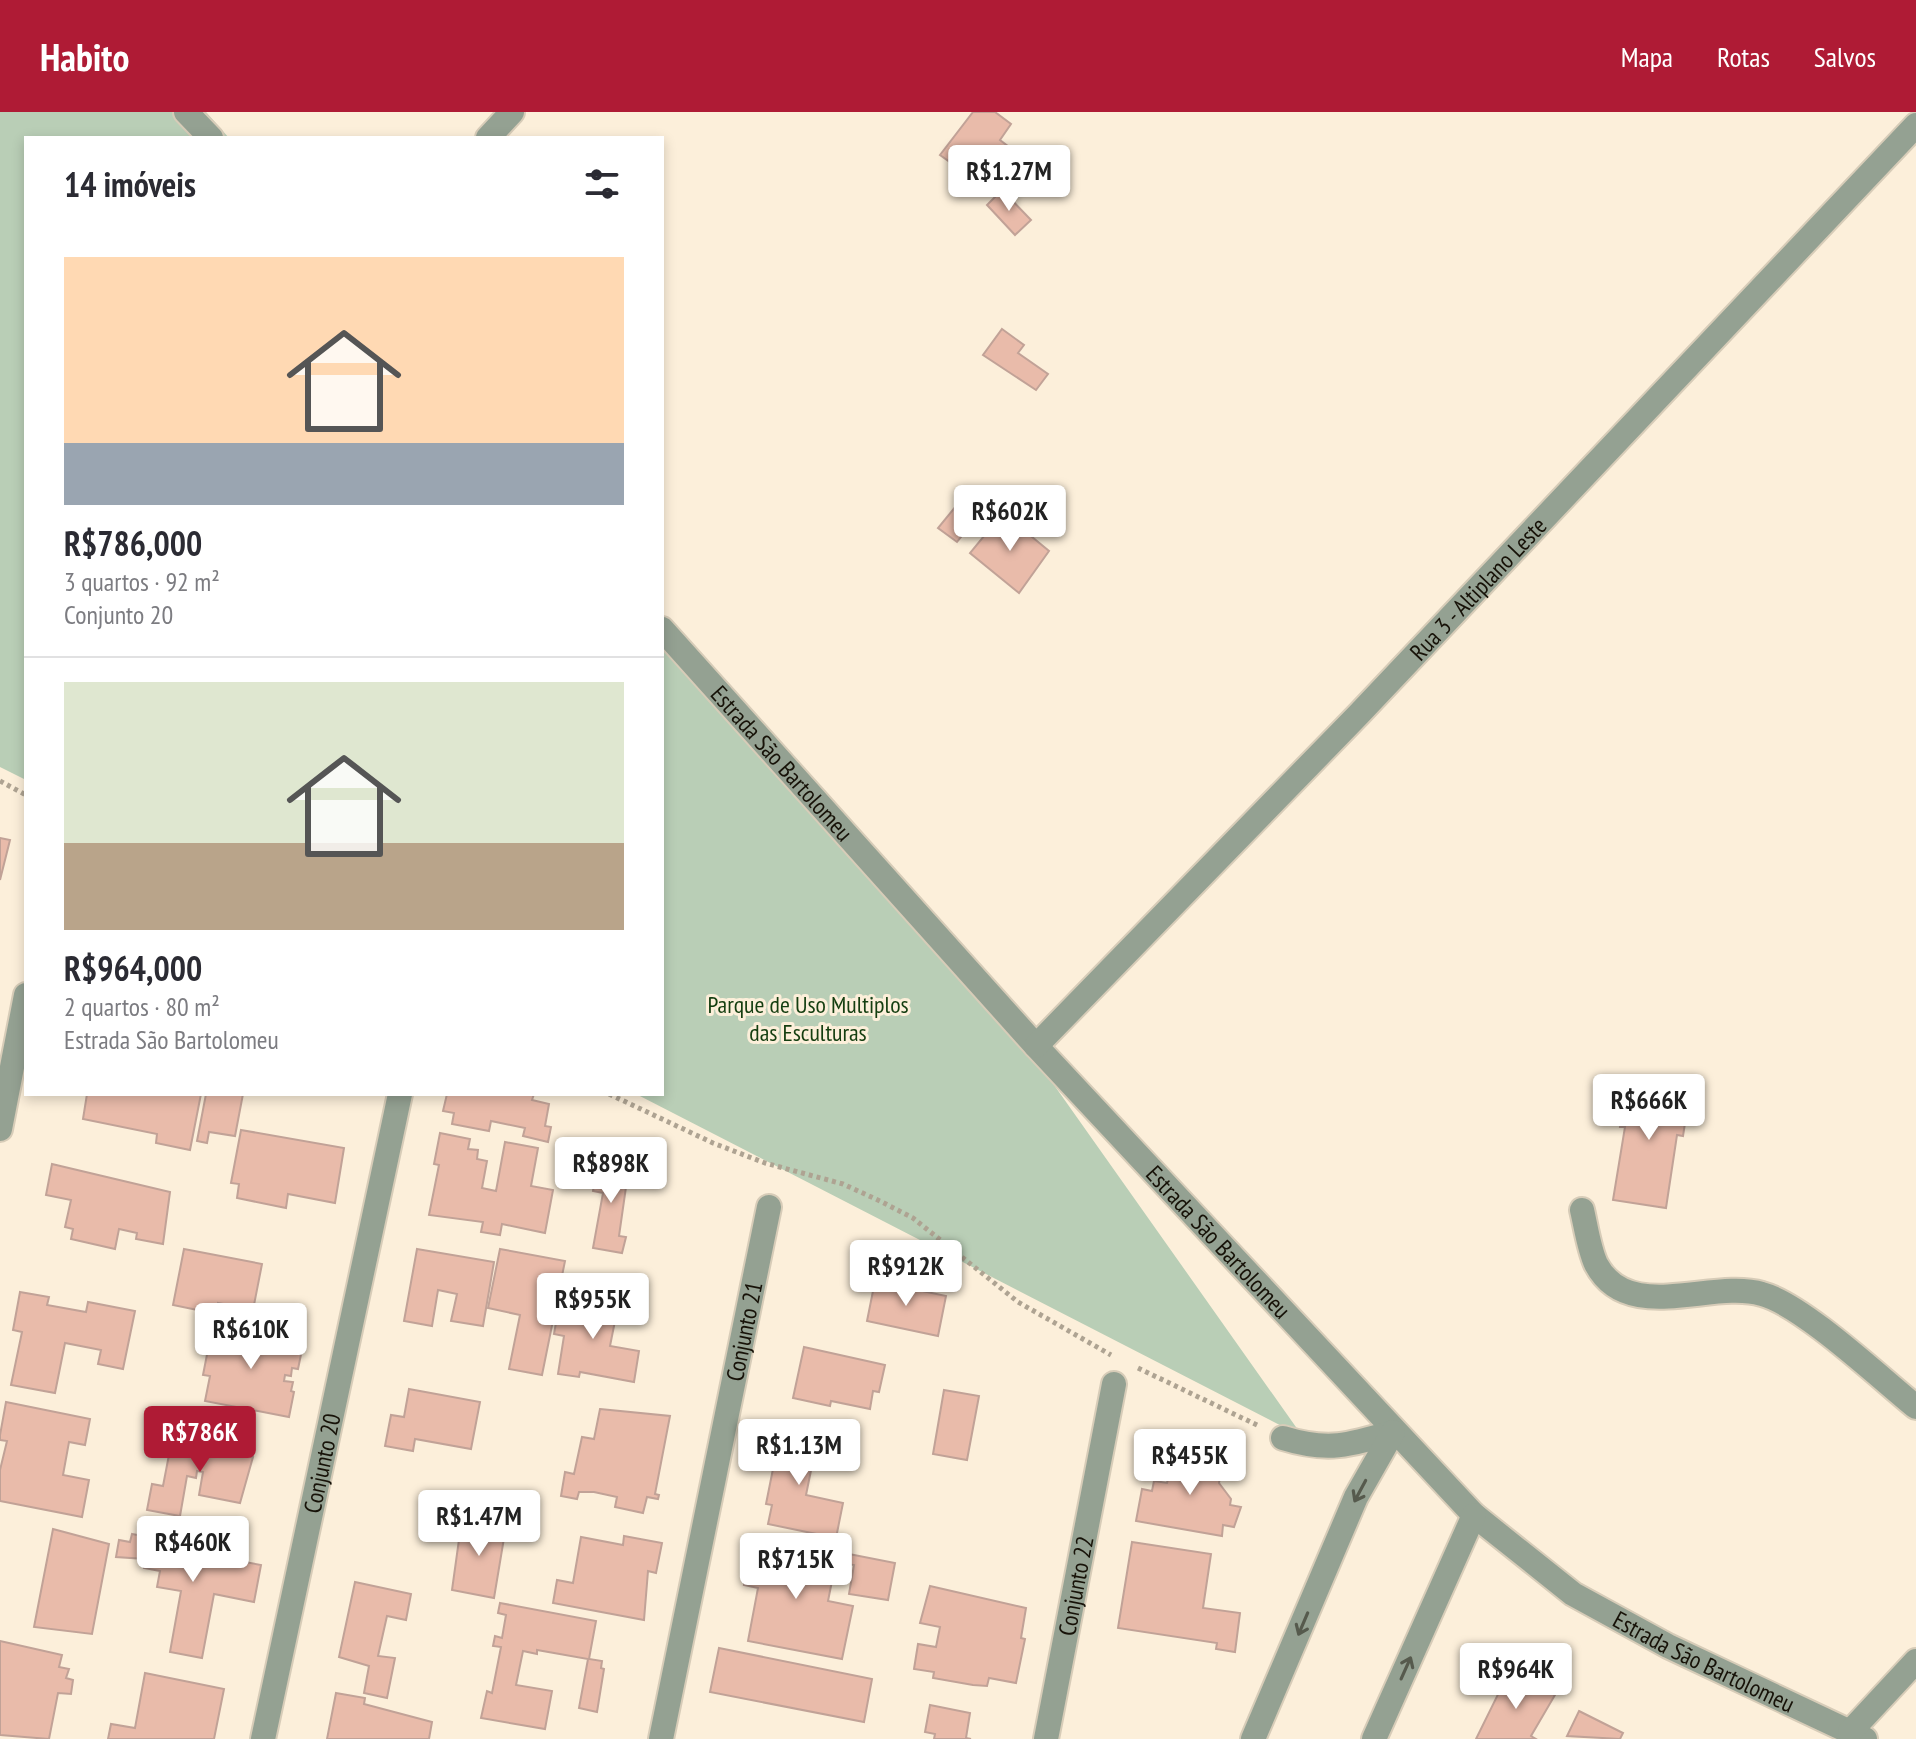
<!DOCTYPE html>
<html lang="pt">
<head>
<meta charset="utf-8">
<style>
  :root { --surface:#fff; --page:#f2f2f3; --text:#2b2b33; --muted:#7c7c81; --line:#e1e1e2; --accent:#af1b35 }
  body { margin:0; font-family:"PT Sans Narrow",sans-serif; background:var(--page); color:var(--text); height:100vh; display:flex; flex-direction:column; font-size:30px; white-space:nowrap }
  * { box-sizing:border-box; margin:0 }
  p { font-size:26px; color:var(--muted) }
  .icon { flex:none; width:44px; height:44px; fill:none; stroke:currentColor; stroke-width:2; stroke-linecap:round; stroke-linejoin:round }
  .map { position:relative; flex:1; overflow:hidden }
  .panel { position:absolute; left:24px; top:24px; width:640px; height:960px; display:flex; flex-direction:column; background:var(--surface); border-radius:0px; box-shadow:0 4px 12px #0003 }
  .panel>* { flex:none }
  .price { position:absolute; translate:-50% -68px; padding:0 18px; border-radius:8px; background:#fff; color:#222; font-size:26px; line-height:52px; filter:drop-shadow(0 2px 4px #0008) }
  .price::after { content:''; position:absolute; left:50%; top:48px; width:24px; height:18px; margin-left:-12px; background:inherit; clip-path:polygon(0 0,100% 0,50% 100%) }
  .price.current { background:var(--accent); color:#fff }
  ul { padding:0; list-style:none }
  li { display:grid; align-content:center; gap:16px; height:424px; padding:0 40px }
  li+li { border-top:2px solid var(--line) }
  li span { display:grid; place-items:center; height:248px; border-radius:0px; color:#555 }
  li>.icon { margin-inline-start:auto }
  span .icon { width:144px; height:144px; fill:#fffc; stroke-width:1 }
  li b { font-size:34px }
  h2 { display:flex; justify-content:space-between; align-items:center; height:96px; padding:0 40px; font-size:34px }
  header { display:flex; align-items:center; gap:48px; box-sizing:border-box; height:112px; padding:0 40px; background:var(--accent); color:#fff }
  header strong { font-size:38px }
  nav { display:flex; gap:44px; margin-inline-start:auto; font-size:28px }
  .map>svg:first-child { display:block }
  .green { fill:#b9ceb6 }
  .building { fill:#e9bbaa; stroke:#c1a297; stroke-width:2 }
  .lines { fill:none; stroke-linecap:round; stroke-linejoin:round }
  .minor-casing { stroke:#d7ccb8; stroke-width:28 }
  .path { stroke:#aea392; stroke-width:5; stroke-dasharray:4 4; stroke-linecap:butt }
  .minor { stroke:#94a192; stroke-width:24 }
  .oneway { stroke:#565a4d }
  .labels { text-anchor:middle; dominant-baseline:central; stroke-width:6; stroke-linejoin:round; paint-order:stroke }
  .street-label { font-size:24px; fill:#171208; stroke:#fcefda }
  .park-label { font-size:24px; fill:#143e10; stroke:#fcefda }
</style>
</head>
<body>
<header>
<strong>Habito</strong>
<nav><a>Mapa</a><a>Rotas</a><a>Salvos</a></nav>
</header>
<div class="map">
<svg width="1916" height="1627" viewBox="0 0 1916 1627">
  <rect width="100%" height="100%" fill="#fcefda"/>
  <g class="green">
    <polygon points="0,0 206,0 229,26 26,26 26,668 0,655"/>
    <polygon points="662,517 1030,939 1303,1325 636,982 662,982"/>
  </g>
  <g class="building">
    <polygon points="973,0 995,0 1011,12 1000,28 1013,38 990,68 976,58 971,65 940,43"/>
    <polygon points="1002,78 1031,108 1015,123 987,93"/>
    <polygon points="1002,217 1024,233 1018,241 1048,262 1036,278 983,243"/>
    <polygon points="961,388 979,403 957,430 938,416"/>
    <polygon points="1003,401 1049,439 1019,481 970,441"/>
    <polygon points="0,726 10,728 0,768"/>
    <polygon points="1627,969 1690,979 1683,1024 1677,1023 1666,1096 1613,1088 1625,1015 1620,1015"/>
    <polygon points="87,982 201,982 190,1038 156,1031 157,1022 83,1007"/>
    <polygon points="206,982 243,982 235,1024 209,1020 207,1031 197,1029"/>
    <polygon points="447,982 534,982 532,988 549,992 545,1014 551,1015 548,1030 523,1024 525,1016 491,1009 489,1019 452,1012 454,1001 443,999"/>
    <polygon points="241,1018 344,1036 335,1091 288,1082 286,1096 237,1086 239,1072 231,1071"/>
    <polygon points="440,1021 470,1027 468,1037 478,1038 477,1047 487,1049 482,1076 496,1079 505,1030 538,1036 531,1074 553,1078 545,1121 502,1112 500,1123 481,1120 483,1110 429,1103 439,1053 434,1052"/>
    <polygon points="598,1048 629,1054 619,1124 626,1125 622,1141 593,1136 603,1081 593,1079"/>
    <polygon points="52,1052 170,1080 163,1132 136,1127 137,1121 119,1117 115,1137 71,1127 73,1117 65,1115 71,1088 46,1083"/>
    <polygon points="184,1137 262,1152 253,1198 218,1191 217,1202 173,1193"/>
    <polygon points="417,1137 494,1150 483,1214 451,1209 457,1182 438,1178 432,1214 404,1209"/>
    <polygon points="500,1137 565,1149 542,1263 509,1257 520,1203 488,1196"/>
    <polygon points="875,1169 946,1184 938,1224 867,1209"/>
    <polygon points="20,1180 49,1185 47,1193 86,1200 88,1190 135,1199 123,1257 98,1252 101,1238 65,1231 55,1281 11,1273 22,1220 13,1218"/>
    <polygon points="570,1183 615,1190 618,1194 610,1234 639,1239 634,1270 580,1260 579,1265 558,1262 564,1224 554,1222 557,1205 566,1207"/>
    <polygon points="213,1212 233,1216 231,1224 249,1228 250,1222 261,1224 260,1230 274,1233 276,1222 304,1228 298,1257 292,1256 291,1264 285,1263 284,1269 293,1270 291,1279 294,1280 289,1305 205,1289 210,1264 203,1263"/>
    <polygon points="804,1235 885,1253 879,1280 873,1279 870,1297 831,1289 830,1294 793,1286"/>
    <polygon points="409,1277 480,1290 471,1337 415,1327 413,1339 385,1334 391,1303 404,1305"/>
    <polygon points="944,1278 979,1284 967,1348 933,1342"/>
    <polygon points="6,1290 90,1307 85,1333 69,1330 63,1363 89,1368 82,1405 0,1389 0,1358 7,1329 0,1328 0,1323"/>
    <polygon points="600,1297 670,1304 655,1382 659,1383 658,1387 647,1385 643,1401 615,1395 617,1385 594,1380 579,1380 577,1387 561,1384 565,1360 574,1362 582,1325 594,1327"/>
    <polygon points="782,1312 819,1319 806,1383 843,1391 836,1426 768,1412 772,1393 766,1392"/>
    <polygon points="173,1322 228,1333 226,1339 253,1345 240,1391 199,1383 203,1360 197,1359 196,1366 187,1364 180,1404 147,1398 152,1372 163,1374"/>
    <polygon points="1176,1338 1211,1344 1222,1355 1219,1371 1231,1387 1230,1393 1241,1395 1234,1415 1223,1413 1222,1424 1136,1409 1142,1377 1152,1379 1154,1369 1167,1371"/>
    <polygon points="462,1406 506,1414 494,1486 452,1478"/>
    <polygon points="53,1417 109,1432 92,1522 34,1515"/>
    <polygon points="132,1422 208,1436 206,1443 261,1453 254,1490 214,1482 202,1546 170,1540 181,1479 157,1475 160,1459 144,1456 145,1447 116,1445 119,1428 130,1430"/>
    <polygon points="624,1424 662,1431 656,1461 648,1459 644,1508 553,1491 557,1468 573,1471 581,1425 623,1433"/>
    <polygon points="753,1429 837,1444 828,1489 853,1494 842,1547 748,1529 758,1476 744,1473"/>
    <polygon points="1132,1430 1211,1442 1203,1496 1240,1501 1235,1540 1216,1537 1217,1531 1118,1516"/>
    <polygon points="849,1442 895,1451 888,1488 849,1482 854,1453 847,1452"/>
    <polygon points="355,1470 411,1482 406,1508 387,1504 378,1544 395,1546 387,1586 364,1581 369,1554 339,1545"/>
    <polygon points="930,1474 1026,1496 1021,1526 1025,1527 1016,1571 989,1566 987,1574 973,1573 933,1566 934,1560 914,1557 918,1532 936,1535 940,1515 920,1511"/>
    <polygon points="500,1491 596,1509 589,1547 602,1549 601,1556 604,1557 597,1600 579,1596 588,1547 537,1538 537,1542 523,1539 516,1573 552,1579 545,1617 481,1606 487,1579 492,1581 501,1535 493,1534 495,1524 502,1526 506,1503 498,1501"/>
    <polygon points="0,1529 62,1543 59,1555 69,1557 66,1566 73,1568 71,1582 58,1581 49,1627 0,1623"/>
    <polygon points="719,1536 872,1567 864,1610 710,1580"/>
    <polygon points="1509,1560 1555,1583 1531,1624 1536,1627 1476,1627"/>
    <polygon points="145,1561 224,1577 214,1627 108,1627 111,1612 135,1616"/>
    <polygon points="336,1581 365,1586 364,1592 432,1610 429,1627 327,1627"/>
    <polygon points="930,1593 970,1601 966,1626 971,1627 934,1627 935,1622 925,1620"/>
    <polygon points="1579,1599 1623,1621 1620,1627 1567,1624"/>
  </g>
  <g class="lines">
    <g class="minor-casing">
      <g id="minor">
        <polyline points="186,0 211,26"/>
        <polyline points="488,26 512,0"/>
        <path id="s1" d="M 662,517 L 1036,934 L 1474,1403 L 1573,1482 L 1668,1534 L 1865,1627"/>
        <path id="s2" d="M 1036,934 L 1359,602 L 1916,13"/>
        <polyline points="0,1017 26,883"/>
        <path d="M 1582,1098 C 1586,1115 1589,1137 1596,1152 C 1628,1213 1711,1167 1762,1182 C 1803,1193 1880,1266 1916,1295"/>
        <path d="M 1283,1326 C 1328,1340 1350,1333 1393,1320"/>
        <polyline points="1850,1620 1916,1549"/>
        <path id="s3" d="M 263,1627 L 400,982"/>
        <path id="s4" d="M 661,1627 L 769,1095"/>
        <path id="s5" d="M 1046,1627 L 1114,1272"/>
        <polyline points="1253,1627 1356,1385 1393,1320"/>
        <polyline points="1374,1627 1474,1403"/>
      </g>
    </g>
    <g class="path">
      <polyline points="0,669 26,683"/>
      <polyline points="609,982 713,1031 765,1051 843,1072 880,1089 913,1106 1018,1190 1111,1243"/>
      <polyline points="1138,1256 1259,1314"/>
    </g>
    <use href="#minor" class="minor"/>
  </g>
  <defs><path id="oneway-shaft" d="M-6 0H5M1.5-3L5.5 0L1.5 3" fill="none" stroke-width="1.6" stroke-linecap="round" stroke-linejoin="round" transform="scale(2)"/></defs>
  <g class="oneway">
    <use href="#oneway-shaft" transform="translate(1360 1379) rotate(118)"/>
    <use href="#oneway-shaft" transform="translate(1303 1512) rotate(113)"/>
    <use href="#oneway-shaft" transform="translate(1406 1556) rotate(-66)"/>
  </g>
  <g class="labels">
    <g class="street-label">
      <text stroke="none"><textPath href="#s2" startOffset="636">Rua 3 - Altiplano Leste</textPath></text>
      <text stroke="none"><textPath href="#s1" startOffset="180">Estrada São Bartolomeu</textPath></text>
      <text stroke="none"><textPath href="#s1" startOffset="828">Estrada São Bartolomeu</textPath></text>
      <text stroke="none"><textPath href="#s4" startOffset="416">Conjunto 21</textPath></text>
      <text stroke="none"><textPath href="#s3" startOffset="282">Conjunto 20</textPath></text>
      <text stroke="none"><textPath href="#s5" startOffset="156">Conjunto 22</textPath></text>
      <text stroke="none"><textPath href="#s1" startOffset="1476">Estrada São Bartolomeu</textPath></text>
    </g>
    <g class="park-label">
      <text x="808" y="892">Parque de Uso Multiplos<tspan x="808" dy="28">das Esculturas</tspan></text>
    </g>
  </g>
</svg>
<b class="price" style="left:1009px;top:101px">R$1.27M</b>
<b class="price" style="left:1010px;top:441px">R$602K</b>
<b class="price" style="left:1649px;top:1030px">R$666K</b>
<b class="price" style="left:611px;top:1093px">R$898K</b>
<b class="price" style="left:906px;top:1196px">R$912K</b>
<b class="price" style="left:593px;top:1229px">R$955K</b>
<b class="price" style="left:251px;top:1259px">R$610K</b>
<b class="price current" style="left:200px;top:1362px">R$786K</b>
<b class="price" style="left:799px;top:1375px">R$1.13M</b>
<b class="price" style="left:1190px;top:1385px">R$455K</b>
<b class="price" style="left:479px;top:1446px">R$1.47M</b>
<b class="price" style="left:193px;top:1472px">R$460K</b>
<b class="price" style="left:796px;top:1489px">R$715K</b>
<b class="price" style="left:1516px;top:1599px">R$964K</b>
<section class="panel">
<h2>14 imóveis<svg class="icon" aria-label="filters" viewBox="0 0 24 24"><path d="M4 7h16M4 17h16"/><circle cx="9" cy="7" r="2"/><circle cx="15" cy="17" r="2"/></svg></h2>
<ul>
<li><span style="background:linear-gradient(#ffd9b3 75%,#9aa5b1 0)"><svg class="icon" aria-label="home" viewBox="0 0 24 24"><path d="M3 11l9-7 9 7M6 9v11h12V9"/></svg></span><div><b>R$786,000</b><p>3 quartos · 92 m²</p><p>Conjunto 20</p></div></li>
<li><span style="background:linear-gradient(#dfe7d0 65%,#b9a48a 0)"><svg class="icon" aria-label="home" viewBox="0 0 24 24"><path d="M3 11l9-7 9 7M6 9v11h12V9"/></svg></span><div><b>R$964,000</b><p>2 quartos · 80 m²</p><p>Estrada São Bartolomeu</p></div></li>
</ul>
</section>
</div>
</body>
</html>
